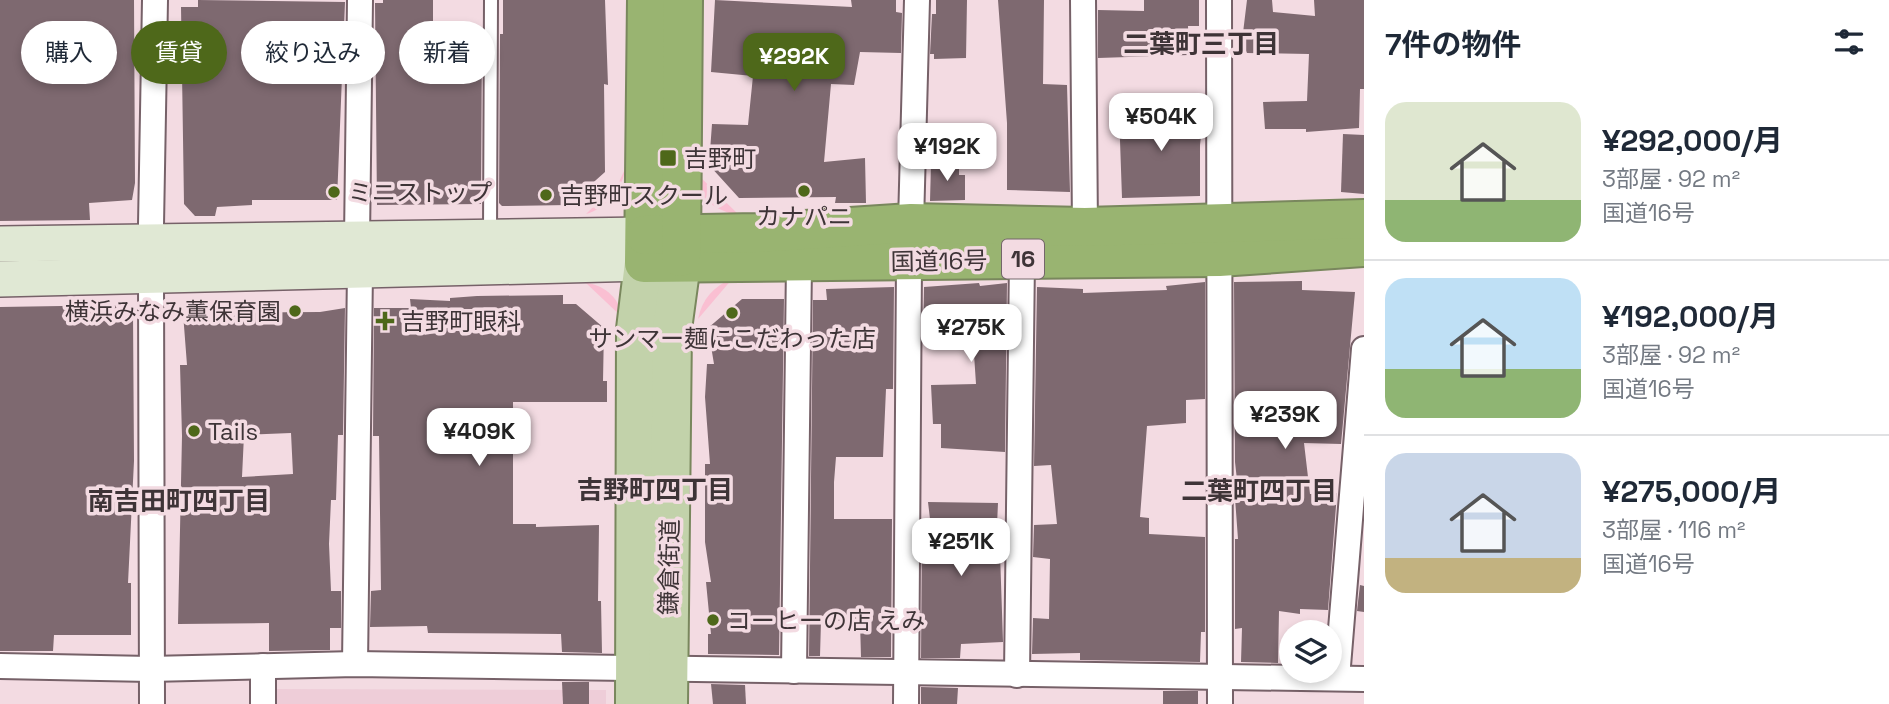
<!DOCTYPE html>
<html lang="ja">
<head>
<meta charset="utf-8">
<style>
  :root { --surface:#fff; --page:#f2f2f3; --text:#1f2937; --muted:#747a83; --line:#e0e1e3; --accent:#4e681a }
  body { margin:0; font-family:"Space Grotesk","Noto Sans JP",sans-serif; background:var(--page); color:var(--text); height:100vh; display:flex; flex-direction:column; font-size:26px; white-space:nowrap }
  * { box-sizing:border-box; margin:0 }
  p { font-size:23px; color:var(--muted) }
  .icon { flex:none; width:38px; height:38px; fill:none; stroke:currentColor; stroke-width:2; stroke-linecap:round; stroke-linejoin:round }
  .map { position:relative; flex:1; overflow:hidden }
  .panel { display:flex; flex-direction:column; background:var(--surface); width:525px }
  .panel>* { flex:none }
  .banner { position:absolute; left:21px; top:21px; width:665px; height:63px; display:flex; gap:14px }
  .controls { position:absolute; left:1279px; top:620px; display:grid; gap:14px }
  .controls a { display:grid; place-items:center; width:63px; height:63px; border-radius:50%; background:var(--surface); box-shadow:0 4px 10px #0003; font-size:35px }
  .price { position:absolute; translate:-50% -60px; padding:0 16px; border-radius:14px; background:#fff; color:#222; font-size:23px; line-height:46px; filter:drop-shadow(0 2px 4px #0008) }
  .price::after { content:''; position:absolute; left:50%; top:42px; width:21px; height:16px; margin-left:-10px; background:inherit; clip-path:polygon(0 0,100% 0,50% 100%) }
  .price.current { background:var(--accent); color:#fff }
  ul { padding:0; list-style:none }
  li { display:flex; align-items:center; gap:21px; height:175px; padding:0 21px }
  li+li { border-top:2px solid var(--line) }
  li span { display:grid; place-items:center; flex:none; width:196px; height:140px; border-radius:21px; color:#555 }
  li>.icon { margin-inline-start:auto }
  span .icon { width:84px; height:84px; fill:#fffc; stroke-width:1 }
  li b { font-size:30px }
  h2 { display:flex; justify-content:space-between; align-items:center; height:84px; padding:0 21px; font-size:30px }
  .tag { padding:0 24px; border-radius:32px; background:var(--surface); box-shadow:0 4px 10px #0003; font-size:24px; line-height:63px }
  .tag.current { background:var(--accent); color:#fff }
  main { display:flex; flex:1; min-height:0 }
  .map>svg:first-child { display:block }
  .built { fill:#eecdd8 }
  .green { fill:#fabfd2 }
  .building { fill:#7e6970; fill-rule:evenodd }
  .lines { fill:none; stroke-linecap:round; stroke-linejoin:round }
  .lane-casing { stroke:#766168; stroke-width:16 }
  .street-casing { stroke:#766168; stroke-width:28 }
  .secondary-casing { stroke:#766168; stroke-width:38 }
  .primary-casing { stroke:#79875d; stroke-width:42 }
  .highway-casing { stroke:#79875d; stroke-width:42 }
  .lane { stroke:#fff; stroke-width:12 }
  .street { stroke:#fff; stroke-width:24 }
  .secondary { stroke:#e0e8d4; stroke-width:35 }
  .primary { stroke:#c2d2aa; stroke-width:38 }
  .highway { stroke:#99b471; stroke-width:38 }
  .poi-dot { fill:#4e681a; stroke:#f3dbe2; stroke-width:2.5 }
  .labels { text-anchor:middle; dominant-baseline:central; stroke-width:7; stroke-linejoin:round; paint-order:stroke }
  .shield { fill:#f3dbe2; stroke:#74666a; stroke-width:2 }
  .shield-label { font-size:23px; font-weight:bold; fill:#3e3437 }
  .poi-label { font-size:24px; fill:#3e3437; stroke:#f3dbe2; text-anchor:start }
  .street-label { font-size:24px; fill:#3e3437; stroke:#f3dbe2 }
  .neighbourhood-label { font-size:26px; font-weight:bold; fill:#3e3437; stroke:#f3dbe2 }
</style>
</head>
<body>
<main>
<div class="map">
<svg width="1364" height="704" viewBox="0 0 1364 704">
  <rect width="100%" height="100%" fill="#f3dbe2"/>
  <polygon class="built" points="268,689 606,690 606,704 268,704"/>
  <g class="green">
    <path d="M 625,169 C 623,189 605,209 586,214 L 619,182 Z"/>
    <path d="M 694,171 L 740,216 C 712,209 699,200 694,171 Z"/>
    <path d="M 733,278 L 698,319 C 702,299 714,286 733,278 Z"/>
    <path d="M 586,283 C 606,285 620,300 624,319 Z"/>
  </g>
  <g class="building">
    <polygon points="0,0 134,0 135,183 132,200 89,203 90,220 0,221"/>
    <polygon points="198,0 345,2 337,200 252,200 252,205 217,207 215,216 195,216 184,204 181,7 198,7"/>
    <polygon points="383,0 433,0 433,32 482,34 481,204 377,205 375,3 383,3"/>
    <polygon points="503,0 605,0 608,85 604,84 605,172 568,205 502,206 499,203 500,34 503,34"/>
    <polygon points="715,0 852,7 851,0 896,0 896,12 902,13 901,53 860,52 854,85 831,84 824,162 865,158 866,203 835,203 836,197 739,198 709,165 712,124 748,125 753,76 711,72"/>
    <polygon points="936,0 967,0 966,58 934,59 934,54 930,54 932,14 936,14"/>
    <polygon points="998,0 1044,0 1043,84 1067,85 1070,192 1007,190 1007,123"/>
    <polygon points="1144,0 1199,0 1199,26 1188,26 1189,55 1098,58 1098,10 1144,11"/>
    <polygon points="1247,0 1272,0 1273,12 1315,16 1314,0 1364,0 1364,89 1360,89 1359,128 1306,132 1306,129 1265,129 1263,102 1307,101 1309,54 1247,53 1242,41"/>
    <polygon points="1159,109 1204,109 1200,145 1200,196 1122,198 1119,112"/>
    <polygon points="1343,134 1364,135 1364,194 1341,192"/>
    <polygon points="931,164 959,164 959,175 965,175 965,200 930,201"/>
    <polygon points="1302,281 1302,290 1355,292 1341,444 1304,443 1310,494 1337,493 1328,610 1300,609 1300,614 1279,611 1278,663 1241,662 1242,628 1235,629 1235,539 1238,539 1235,498 1239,498 1235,462 1234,282"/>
    <polygon points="1205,282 1205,399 1186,400 1186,423 1147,426 1140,517 1149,518 1149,534 1205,537 1205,632 1201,632 1200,662 1080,660 1080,653 1032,654 1033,618 1049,619 1050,559 1033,557 1034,525 1057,524 1051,465 1034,466 1037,287 1083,289 1083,293 1167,290 1166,286"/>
    <polygon points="979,283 980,286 1007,283 1005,452 941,448 941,424 933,424 931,385 976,384 973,339 923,340 924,287"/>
    <polygon points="894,287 893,389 886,389 883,457 836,457 834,482 834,519 892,519 891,657 861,657 860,621 821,621 820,656 809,656 813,300 827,300 826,289"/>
    <polygon points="563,295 563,304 576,304 604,328 603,381 607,381 607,402 513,402 513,524 536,524 536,527 599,525 598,601 601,601 602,653 562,652 561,634 428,633 427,626 370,627 371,591 381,590 379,436 373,436 374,308 411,308 410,299 450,301 450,298 477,296"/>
    <polygon points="742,299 784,299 779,655 708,654 708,634 711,634 706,582 711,582 705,542 705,464 710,464 705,397 707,364 714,364 708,328"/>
    <polygon points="123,305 133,314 134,461 128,583 131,583 131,635 54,635 53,651 0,651 0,307"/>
    <path d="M 345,308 L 343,435 L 338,435 L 336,500 L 331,500 L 329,544 L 331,591 L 341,591 L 341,628 L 330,628 L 330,650 L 269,651 L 269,623 L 178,624 L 182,436 L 180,365 L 187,365 L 183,313 L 320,312 ZM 291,433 L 293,474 L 242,477 L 244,435 Z"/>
    <polygon points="928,502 998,503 997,525 1004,525 1004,554 1000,553 1003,642 961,644 960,658 921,658 922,519 930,519"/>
    <polygon points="1360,585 1364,586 1364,612 1357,611"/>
    <polygon points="562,682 589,682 589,704 563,704"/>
    <polygon points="711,684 745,685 746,704 713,704"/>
    <polygon points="921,687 958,688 957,704 921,704"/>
    <rect x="1163" y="691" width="35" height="13"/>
  </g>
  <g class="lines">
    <g class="lane-casing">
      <polyline id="lane" points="490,233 491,0"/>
    </g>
    <g class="street-casing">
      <g id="street">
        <polyline points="1083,0 1085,227"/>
        <polyline points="1219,0 1220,704"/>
        <polyline points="911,223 917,0"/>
        <polyline points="357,239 360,0"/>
        <polyline points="355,664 360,270"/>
        <polyline points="0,666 150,669 355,664 1364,679"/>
        <polyline points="794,671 799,263"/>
        <polyline points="1017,675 1022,259"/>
        <polyline points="1337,678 1364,349"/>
        <polyline points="152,704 151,275 155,242 151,225 155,0"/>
        <polyline points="263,704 263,666"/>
        <polyline points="906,704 909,262"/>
      </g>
    </g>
    <g class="secondary-casing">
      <g id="secondary">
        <polyline points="0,244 645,235"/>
        <polyline points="0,279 644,263"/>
      </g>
    </g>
    <g class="primary-casing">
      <g id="primary">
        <polyline points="635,704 636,329 644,263"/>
        <polyline points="668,704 672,329 681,263"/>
      </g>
    </g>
    <g class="highway-casing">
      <g id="highway">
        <polyline points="647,0 644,263 1219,257 1364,247"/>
        <polyline points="645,235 757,233 911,223 1085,227 1364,219"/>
        <polyline points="681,257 683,0"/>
      </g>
    </g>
    <use href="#lane" class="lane"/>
    <use href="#street" class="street"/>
    <use href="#secondary" class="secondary"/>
    <use href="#primary" class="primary"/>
    <use href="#highway" class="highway"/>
  </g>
  <g class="poi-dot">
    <rect x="659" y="149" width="18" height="18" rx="3.5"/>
    <circle cx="804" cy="191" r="7"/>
    <circle cx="334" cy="192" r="7"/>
    <circle cx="546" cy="195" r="7"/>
    <circle cx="295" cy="311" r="7"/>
    <circle cx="732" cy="313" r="7"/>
    <path d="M381.5 310.5h7v7h7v7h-7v7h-7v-7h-7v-7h7z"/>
    <circle cx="194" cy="431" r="7"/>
    <circle cx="713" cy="620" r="7"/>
  </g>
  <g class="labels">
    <rect class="shield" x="1002" y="239.5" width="42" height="39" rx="5"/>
    <g class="shield-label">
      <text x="1023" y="259">16</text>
    </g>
    <g class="poi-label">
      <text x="684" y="158">吉野町</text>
      <text x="348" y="192">ミニストップ</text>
      <text x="560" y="195">吉野町スクール</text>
      <text x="804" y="216" text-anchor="middle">カナパニ</text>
      <text x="281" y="311" text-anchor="end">横浜みなみ薫保育園</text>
      <text x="401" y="321">吉野町眼科</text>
      <text x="732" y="338" text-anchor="middle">サンマー麺にこだわった店</text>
      <text x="208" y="431">Tails</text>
      <text x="727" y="620">コーヒーの店 えみ</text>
    </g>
    <g class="street-label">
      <text transform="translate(939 261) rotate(-1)">国道16号</text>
      <text transform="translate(669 567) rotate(-89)">鎌倉街道</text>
    </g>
    <g class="neighbourhood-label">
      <text x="1201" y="44">二葉町三丁目</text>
      <text x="655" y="490">吉野町四丁目</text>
      <text x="1259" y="491">二葉町四丁目</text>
      <text x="179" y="501">南吉田町四丁目</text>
    </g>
  </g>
</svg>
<div class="controls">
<a><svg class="icon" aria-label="layers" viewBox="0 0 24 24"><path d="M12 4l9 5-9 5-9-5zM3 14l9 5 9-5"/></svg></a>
</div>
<b class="price current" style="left:794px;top:93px">¥292K</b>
<b class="price" style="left:1161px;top:153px">¥504K</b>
<b class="price" style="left:947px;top:183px">¥192K</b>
<b class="price" style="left:971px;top:364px">¥275K</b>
<b class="price" style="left:1285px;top:451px">¥239K</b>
<b class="price" style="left:479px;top:468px">¥409K</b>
<b class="price" style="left:961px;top:578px">¥251K</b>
<div class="banner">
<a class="tag">購入</a>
<a class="tag current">賃貸</a>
<a class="tag">絞り込み</a>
<a class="tag">新着</a>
</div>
</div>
<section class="panel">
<h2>7件の物件<svg class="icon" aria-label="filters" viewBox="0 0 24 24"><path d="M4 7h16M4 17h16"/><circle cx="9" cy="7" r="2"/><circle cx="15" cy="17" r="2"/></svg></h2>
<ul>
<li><span style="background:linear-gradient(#dfe7d0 70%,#8fb573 0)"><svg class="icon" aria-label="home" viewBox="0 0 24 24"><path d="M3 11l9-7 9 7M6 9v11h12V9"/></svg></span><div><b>¥292,000/月</b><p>3部屋 · 92 m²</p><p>国道16号</p></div></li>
<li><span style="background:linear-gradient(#bfe0f5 65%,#8fb573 0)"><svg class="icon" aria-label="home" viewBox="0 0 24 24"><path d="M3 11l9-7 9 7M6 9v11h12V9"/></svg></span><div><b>¥192,000/月</b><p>3部屋 · 92 m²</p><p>国道16号</p></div></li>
<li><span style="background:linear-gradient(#c9d6e8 75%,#c2b280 0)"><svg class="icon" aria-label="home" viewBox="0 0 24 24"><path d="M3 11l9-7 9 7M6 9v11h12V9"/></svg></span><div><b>¥275,000/月</b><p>3部屋 · 116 m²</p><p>国道16号</p></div></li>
</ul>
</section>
</main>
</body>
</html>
